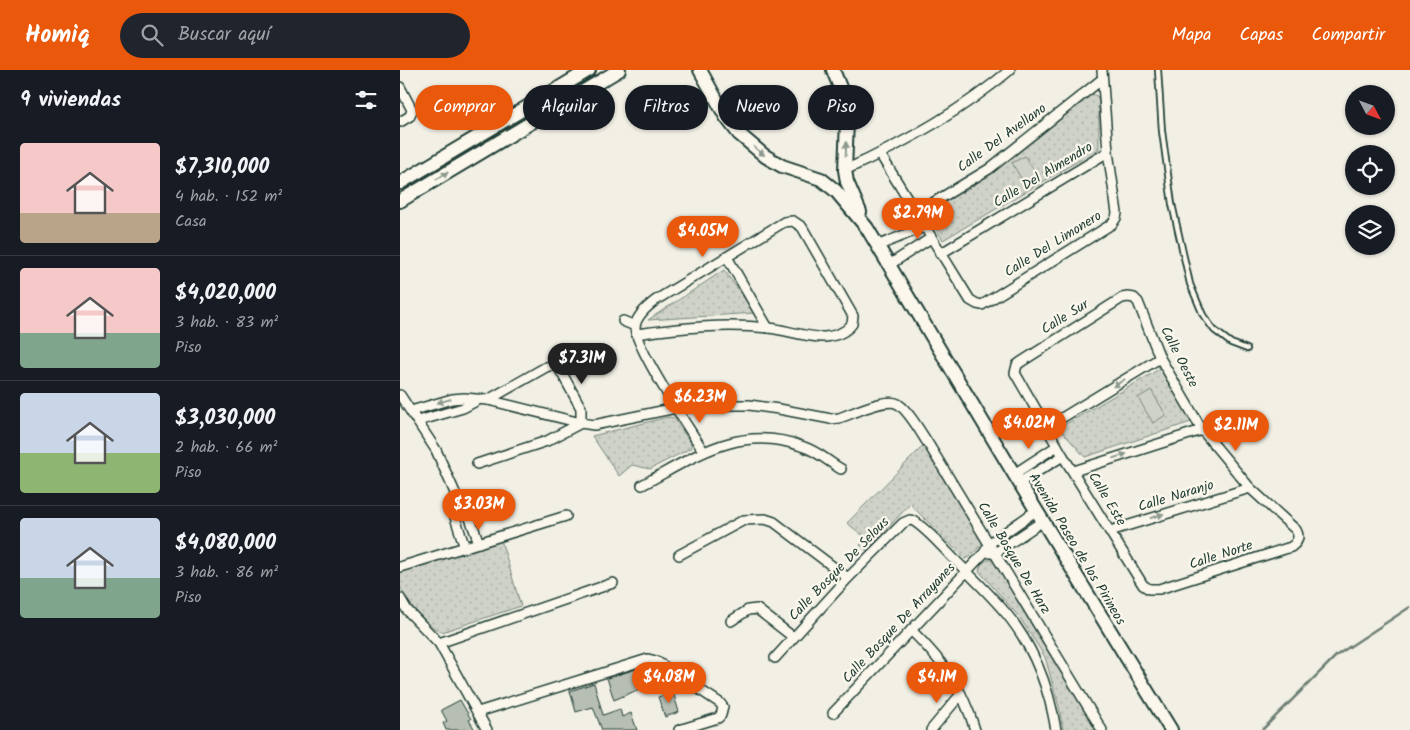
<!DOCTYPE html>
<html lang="es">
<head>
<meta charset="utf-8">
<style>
  :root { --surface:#171b24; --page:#20242c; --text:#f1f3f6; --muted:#9ea1a6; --line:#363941; --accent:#ea580c }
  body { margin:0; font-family:Kalam,sans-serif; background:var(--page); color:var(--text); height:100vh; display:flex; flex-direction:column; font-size:19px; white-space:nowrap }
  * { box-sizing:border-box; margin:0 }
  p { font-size:16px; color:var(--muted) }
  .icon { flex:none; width:28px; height:28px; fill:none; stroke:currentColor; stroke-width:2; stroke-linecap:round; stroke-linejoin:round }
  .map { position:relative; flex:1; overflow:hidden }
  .drawer { display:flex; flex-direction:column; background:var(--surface); width:400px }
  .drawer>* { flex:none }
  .top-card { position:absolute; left:15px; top:15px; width:475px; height:45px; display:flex; gap:10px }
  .needle { width:32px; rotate:131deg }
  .controls { position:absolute; left:945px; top:15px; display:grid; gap:10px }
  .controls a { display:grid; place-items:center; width:50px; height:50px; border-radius:50%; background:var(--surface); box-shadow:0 1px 4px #0004; font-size:25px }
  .price { position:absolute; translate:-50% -42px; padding:0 11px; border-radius:18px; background:var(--accent); color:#fff; font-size:16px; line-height:32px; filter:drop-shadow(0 1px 2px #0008) }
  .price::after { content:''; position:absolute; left:50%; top:30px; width:15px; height:11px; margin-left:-8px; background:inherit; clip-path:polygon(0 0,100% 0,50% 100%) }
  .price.on { background:#222; color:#fff }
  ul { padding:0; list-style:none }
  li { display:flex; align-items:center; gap:15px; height:125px; padding:0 20px }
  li+li { border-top:1px solid var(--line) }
  li span { display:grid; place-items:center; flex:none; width:140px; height:100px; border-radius:5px; color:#555 }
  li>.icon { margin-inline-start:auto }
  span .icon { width:60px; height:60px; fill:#fffc; stroke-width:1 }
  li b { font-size:21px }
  h2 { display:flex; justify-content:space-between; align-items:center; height:60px; padding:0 20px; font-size:21px }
  .chip { padding:0 18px; border-radius:22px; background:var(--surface); box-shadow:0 1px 4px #0004; font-size:18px; line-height:45px }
  .chip.on { background:var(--accent); color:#fff }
  header { display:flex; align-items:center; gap:30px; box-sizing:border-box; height:70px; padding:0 25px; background:var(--accent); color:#fff }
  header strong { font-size:24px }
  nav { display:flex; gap:28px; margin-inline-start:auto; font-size:18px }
  .search { width:350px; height:45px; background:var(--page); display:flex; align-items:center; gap:12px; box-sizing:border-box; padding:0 18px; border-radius:28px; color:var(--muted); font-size:19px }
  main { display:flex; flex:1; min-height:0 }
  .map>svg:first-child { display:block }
  .grass { fill:url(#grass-dots); stroke:#77887e }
  .garden { fill:#cfd2c8; stroke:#77887e }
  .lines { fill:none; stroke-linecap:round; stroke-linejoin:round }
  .stream { stroke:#6e7f75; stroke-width:2.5 }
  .building { fill:#b7beb3; stroke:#1f3d34 }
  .lane-casing { stroke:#1f3d34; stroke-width:8 }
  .street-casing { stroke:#1f3d34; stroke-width:12 }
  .secondary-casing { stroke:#1f3d34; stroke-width:16 }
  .lane { stroke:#fbf7ec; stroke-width:4.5 }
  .street { stroke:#fbf7ec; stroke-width:9 }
  .secondary { stroke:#fbf7ec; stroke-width:12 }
  .oneway { fill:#8d9a90 }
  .labels { text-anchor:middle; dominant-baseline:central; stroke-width:4.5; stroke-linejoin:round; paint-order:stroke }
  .street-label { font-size:14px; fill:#1f3d34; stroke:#fbf7ec }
</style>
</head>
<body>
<header>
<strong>Homiq</strong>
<div class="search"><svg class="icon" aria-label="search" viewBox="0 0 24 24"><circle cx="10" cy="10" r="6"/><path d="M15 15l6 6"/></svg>Buscar aquí</div>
<nav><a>Mapa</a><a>Capas</a><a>Compartir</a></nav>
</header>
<main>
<section class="drawer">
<h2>9 viviendas<svg class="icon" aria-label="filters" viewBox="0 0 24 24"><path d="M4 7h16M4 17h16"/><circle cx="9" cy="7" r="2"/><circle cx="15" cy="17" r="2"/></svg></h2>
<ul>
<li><span style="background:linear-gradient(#f6c9c9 70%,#b9a48a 0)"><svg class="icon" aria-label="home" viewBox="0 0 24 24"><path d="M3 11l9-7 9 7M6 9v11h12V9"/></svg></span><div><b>$7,310,000</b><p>4 hab. · 152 m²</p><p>Casa</p></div></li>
<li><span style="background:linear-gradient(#f6c9c9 65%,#7fa58c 0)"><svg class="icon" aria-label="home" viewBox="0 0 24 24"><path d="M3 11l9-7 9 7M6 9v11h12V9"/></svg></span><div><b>$4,020,000</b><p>3 hab. · 83 m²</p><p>Piso</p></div></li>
<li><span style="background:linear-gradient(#c9d6e8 60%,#8fb573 0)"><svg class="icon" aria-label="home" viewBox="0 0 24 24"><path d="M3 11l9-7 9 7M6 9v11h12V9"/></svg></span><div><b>$3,030,000</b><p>2 hab. · 66 m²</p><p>Piso</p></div></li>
<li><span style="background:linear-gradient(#c9d6e8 60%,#7fa58c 0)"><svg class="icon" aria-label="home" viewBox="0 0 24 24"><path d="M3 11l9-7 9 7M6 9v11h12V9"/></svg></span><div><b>$4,080,000</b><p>3 hab. · 86 m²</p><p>Piso</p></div></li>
</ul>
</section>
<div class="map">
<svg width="1010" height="660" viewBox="0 0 1010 660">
  <defs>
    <pattern id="grass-dots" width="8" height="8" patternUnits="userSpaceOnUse" patternTransform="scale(1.25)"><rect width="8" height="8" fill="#cfd2c8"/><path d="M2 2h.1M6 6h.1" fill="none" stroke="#b1b5ac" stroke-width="1.8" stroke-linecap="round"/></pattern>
  </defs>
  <rect width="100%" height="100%" fill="#f2f0e5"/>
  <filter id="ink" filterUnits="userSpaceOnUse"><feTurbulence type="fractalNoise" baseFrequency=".02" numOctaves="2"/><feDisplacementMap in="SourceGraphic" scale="10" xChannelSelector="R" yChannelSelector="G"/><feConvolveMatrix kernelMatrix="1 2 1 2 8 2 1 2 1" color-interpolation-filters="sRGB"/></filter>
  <g filter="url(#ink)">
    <g class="grass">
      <polygon points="689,23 697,26 699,30 699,79 543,170 526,144 526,139 616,83"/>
      <polygon points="324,200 355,243 248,250"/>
      <polygon points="763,297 797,350 685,387 659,358"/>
      <polygon points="268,347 274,348 291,373 291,378 250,399 232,395 219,406 192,366"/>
      <polygon points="525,374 584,472 570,487 565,489 510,434 467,481 460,475 466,468 447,453"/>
      <path d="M 101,470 L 121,536 L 42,562 C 30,559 2,528 0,515 C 0,511 0,507 0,503 Z"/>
      <polygon points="587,490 592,490 597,495 696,660 663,660 659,637 645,587 620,548 579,501 581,494"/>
    </g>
    <g class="garden">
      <polygon points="625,86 639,109 626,117 612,93"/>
      <polygon points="751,320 766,345 753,353 738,328"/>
    </g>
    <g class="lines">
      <polyline class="stream" points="862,660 937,585 1010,537"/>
    </g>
    <g class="building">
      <polygon points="240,598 247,616 214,630 207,608"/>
      <polygon points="194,613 203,645 220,639 222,647 231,643 237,660 202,660 193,637 176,642 170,621"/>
      <polygon points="273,622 279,642 265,647 258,627"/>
      <polygon points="60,630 71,649 69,650 75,660 46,660 43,653 47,651 41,640"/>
    </g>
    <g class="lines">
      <g class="lane-casing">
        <polyline id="lane" points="758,0 762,61 772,134 790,214 803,245 814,260 831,273 847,279"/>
      </g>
      <g class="street-casing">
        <g id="street">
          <polyline points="0,17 12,40 10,46 0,52"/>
          <polyline points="480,84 570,230 577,234 582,235 712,154 716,148 717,143 708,82 702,0"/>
          <path d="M 445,100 C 503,74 561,41 610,0"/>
          <polyline points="516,143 589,99 701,10"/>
          <polyline points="477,176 524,157"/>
          <polyline points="540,184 708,82"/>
          <polyline points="327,187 368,258"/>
          <polyline points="489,195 531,168"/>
          <path d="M 728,227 L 734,228 L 738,232 L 760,288 L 802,360 L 850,418 L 896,460 C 900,467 898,472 891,477 L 759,519 L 749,519 L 743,515 L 663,386 L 615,303 L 617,295 L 621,292 L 722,228 Z"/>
          <polyline points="223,251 235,256"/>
          <path d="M 236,264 C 280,258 324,253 369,258 C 387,260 407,268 425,267 C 435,266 446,262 452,254 L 453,246 L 402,157 L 393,151 L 384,152 L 256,230 C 248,236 236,246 235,257 C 234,275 291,362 304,382"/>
          <polyline points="0,325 36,380 56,425 66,437 79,473"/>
          <path d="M 11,341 L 52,329 L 64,328 L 88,330 L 181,353 L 194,355 L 276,338 L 320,335 L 349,335 L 379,339 L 431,349 L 439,348 C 452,344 486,327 498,334 C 509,341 521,363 529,375 L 702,660"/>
          <polyline points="18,351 63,338 78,330"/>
          <polyline points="647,357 760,288"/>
          <polyline points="77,394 147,371 181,353 181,338 159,298 153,295 146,297 88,330"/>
          <polyline points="674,401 802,360"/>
          <polyline points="614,404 657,376"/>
          <polyline points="620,412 663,386"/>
          <path d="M 242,415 C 296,386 340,353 404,377 C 417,381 429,392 441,399"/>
          <polyline points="56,425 54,444 65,478"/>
          <polyline points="710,461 850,418"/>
          <polyline points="590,483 595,483 643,451"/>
          <polyline points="279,485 344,450 365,449 374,452 448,508"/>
          <polyline points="0,497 166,446"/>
          <polyline points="0,528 7,540 39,573 87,660"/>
          <polyline points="331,551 348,540 357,539 393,567"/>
          <path d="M 511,560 C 543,592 562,616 575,660"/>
          <polyline points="39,573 213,513"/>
          <path d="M 375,588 L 448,508 L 503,453 L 510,450 L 514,451 C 529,461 542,477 555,490 C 572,507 590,524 605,542 C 633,575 649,618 656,660"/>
          <polyline points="78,642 248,589 256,591 320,633 323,637 321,645 318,648 279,660"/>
          <polyline points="433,643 584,483 590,473 637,440"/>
          <polyline points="531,660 561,624"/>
        </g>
      </g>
      <g class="secondary-casing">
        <g id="secondary">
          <polyline points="300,0 326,47 339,64 365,86 382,96 421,109 436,121 467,158 614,404 771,660"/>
          <polyline points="433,0 445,30 447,51 445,100 447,112 460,142"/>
          <polyline points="0,113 189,0"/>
          <polyline points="0,131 219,0"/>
        </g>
      </g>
      <use href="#lane" class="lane"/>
      <use href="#street" class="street"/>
      <use href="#secondary" class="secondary"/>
    </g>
    <defs><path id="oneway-solid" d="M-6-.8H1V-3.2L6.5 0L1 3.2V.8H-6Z" transform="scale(1.25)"/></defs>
    <g class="oneway">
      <use href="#oneway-solid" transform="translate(446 79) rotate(-87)"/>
      <use href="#oneway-solid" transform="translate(359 81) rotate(39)"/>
      <use href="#oneway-solid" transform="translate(42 106) rotate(-31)"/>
      <use href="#oneway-solid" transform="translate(719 313) rotate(148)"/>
      <use href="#oneway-solid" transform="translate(44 331) rotate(164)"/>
      <use href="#oneway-solid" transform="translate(720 386) rotate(-18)"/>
      <use href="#oneway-solid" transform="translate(757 446) rotate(-17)"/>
    </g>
  </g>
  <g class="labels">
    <g class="street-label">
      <text transform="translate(602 68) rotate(-36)">Calle Del Avellano</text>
      <text transform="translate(643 105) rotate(-31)">Calle Del Almendro</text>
      <text transform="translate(653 174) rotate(-32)">Calle Del Limonero</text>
      <text transform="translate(665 247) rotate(-32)">Calle Sur</text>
      <text transform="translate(779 287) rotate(63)">Calle Oeste</text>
      <text transform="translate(776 426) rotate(-17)">Calle Naranjo</text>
      <text transform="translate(707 429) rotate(59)">Calle Este</text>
      <text transform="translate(677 479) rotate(59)">Avenida Paseo de los Pirineos</text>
      <text transform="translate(821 485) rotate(-18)">Calle Norte</text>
      <text transform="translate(614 488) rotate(59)">Calle Bosque De Harz</text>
      <text transform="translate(439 499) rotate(-46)">Calle Bosque De Selous</text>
      <text transform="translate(499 553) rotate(-47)">Calle Bosque De Arrayanes</text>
    </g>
  </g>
</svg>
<div class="controls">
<a><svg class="needle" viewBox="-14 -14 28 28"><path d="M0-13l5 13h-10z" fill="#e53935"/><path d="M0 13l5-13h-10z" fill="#9ea1a6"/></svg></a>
<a><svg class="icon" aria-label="locate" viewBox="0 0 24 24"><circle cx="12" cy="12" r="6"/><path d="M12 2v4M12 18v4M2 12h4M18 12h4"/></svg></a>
<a><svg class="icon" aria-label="layers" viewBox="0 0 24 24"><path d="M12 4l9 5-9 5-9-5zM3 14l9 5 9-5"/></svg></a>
</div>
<b class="price" style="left:518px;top:170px">$2.79M</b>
<b class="price" style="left:303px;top:188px">$4.05M</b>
<b class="price on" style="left:182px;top:315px">$7.31M</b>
<b class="price" style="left:300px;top:354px">$6.23M</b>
<b class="price" style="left:629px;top:380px">$4.02M</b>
<b class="price" style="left:836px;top:382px">$2.11M</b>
<b class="price" style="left:79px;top:461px">$3.03M</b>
<b class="price" style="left:269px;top:634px">$4.08M</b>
<b class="price" style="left:537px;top:634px">$4.1M</b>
<div class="top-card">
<a class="chip on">Comprar</a>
<a class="chip">Alquilar</a>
<a class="chip">Filtros</a>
<a class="chip">Nuevo</a>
<a class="chip">Piso</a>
</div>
</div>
</main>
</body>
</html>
